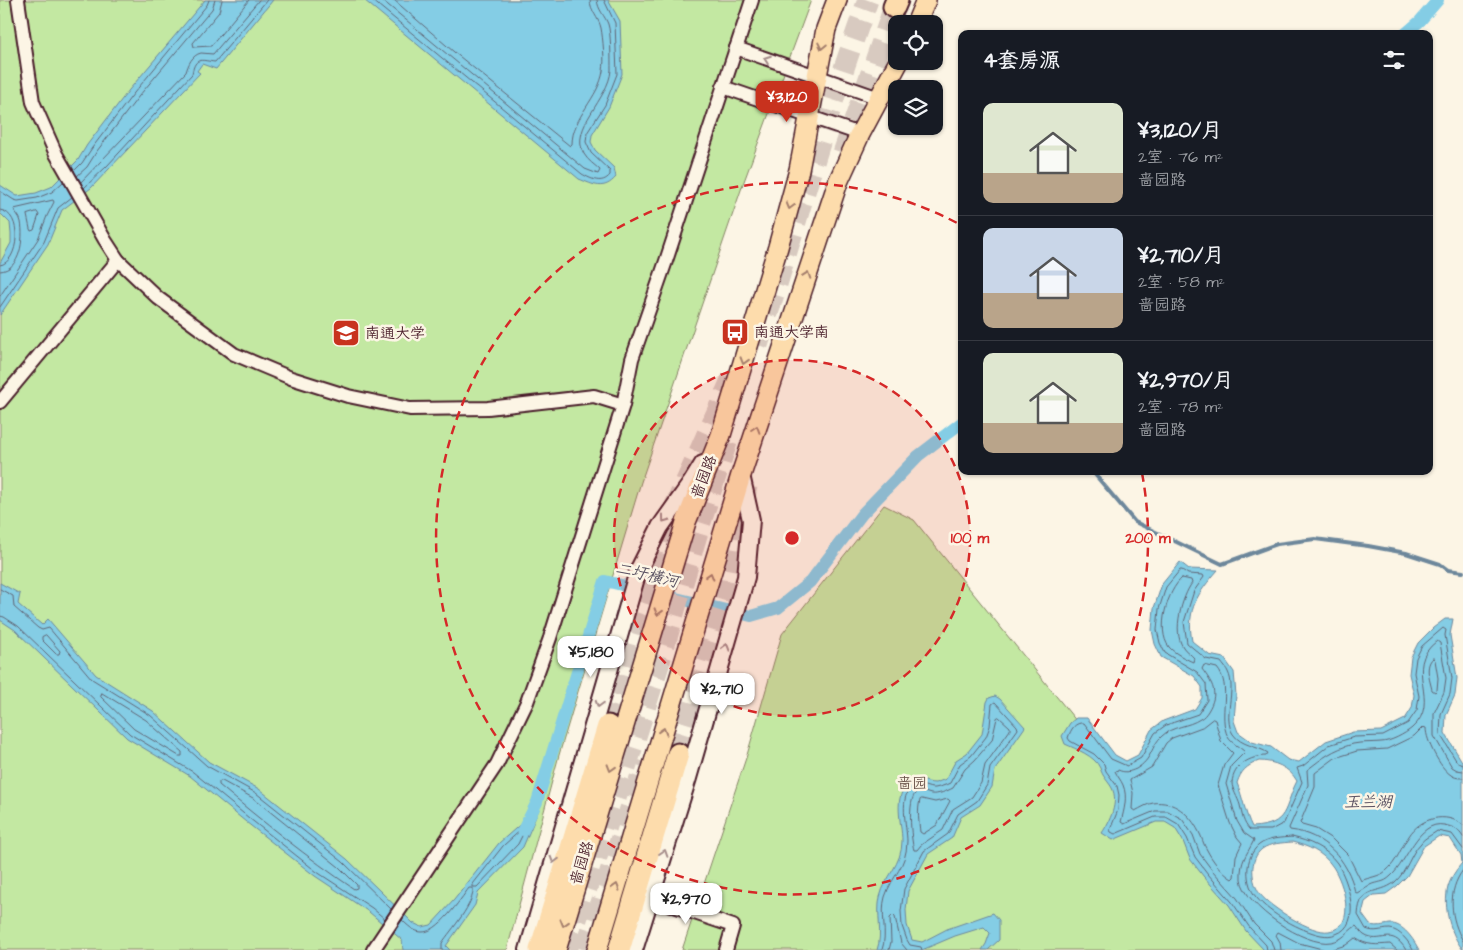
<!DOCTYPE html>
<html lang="zh">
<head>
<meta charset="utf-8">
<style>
  :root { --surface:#171b24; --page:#20242c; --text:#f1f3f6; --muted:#9ea1a6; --line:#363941; --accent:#c8321e }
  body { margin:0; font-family:"Architects Daughter","LXGW WenKai TC",sans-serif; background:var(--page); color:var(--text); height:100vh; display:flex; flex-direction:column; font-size:19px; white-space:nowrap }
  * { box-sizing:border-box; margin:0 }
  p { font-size:16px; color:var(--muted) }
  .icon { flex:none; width:28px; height:28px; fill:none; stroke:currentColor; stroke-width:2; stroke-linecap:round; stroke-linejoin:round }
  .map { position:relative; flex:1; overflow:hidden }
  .sheet { position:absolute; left:958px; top:30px; width:475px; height:445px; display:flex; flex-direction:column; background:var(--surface); border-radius:10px; box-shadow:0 1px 4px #0004 }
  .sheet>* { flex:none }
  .controls { position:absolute; left:888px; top:15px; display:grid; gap:10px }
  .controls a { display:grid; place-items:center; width:55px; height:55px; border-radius:10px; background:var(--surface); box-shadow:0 1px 4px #0004; font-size:25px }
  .price { position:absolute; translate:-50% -42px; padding:0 11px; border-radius:10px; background:#fff; color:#222; font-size:16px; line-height:32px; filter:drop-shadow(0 1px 2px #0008) }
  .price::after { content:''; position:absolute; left:50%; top:30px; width:15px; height:11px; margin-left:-8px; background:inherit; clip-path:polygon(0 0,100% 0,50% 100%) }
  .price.current { background:var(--accent); color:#fff }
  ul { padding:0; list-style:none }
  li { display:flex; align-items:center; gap:15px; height:125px; padding:0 25px }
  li+li { border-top:1px solid var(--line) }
  li span { display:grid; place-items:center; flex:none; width:140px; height:100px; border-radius:10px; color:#555 }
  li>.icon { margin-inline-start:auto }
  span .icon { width:60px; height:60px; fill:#fffc; stroke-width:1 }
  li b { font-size:21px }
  h2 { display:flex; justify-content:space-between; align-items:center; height:60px; padding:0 25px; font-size:21px }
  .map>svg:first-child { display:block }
  .green { fill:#c3e8a2; stroke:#868466 }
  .water { fill:#84cde5; stroke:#6d879b; fill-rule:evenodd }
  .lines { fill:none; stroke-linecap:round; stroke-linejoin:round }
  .shore { stroke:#616575; stroke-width:1 }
  .stream { stroke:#6d879b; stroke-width:4 }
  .canal { stroke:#84cde5; stroke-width:12 }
  .highway-tunnel { stroke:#d8cac0; stroke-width:21; stroke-dasharray:21 11; stroke-linecap:butt }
  .street-casing { stroke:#4a1f2b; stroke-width:16 }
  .secondary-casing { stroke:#4a1f2b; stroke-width:20 }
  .primary-casing { stroke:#4a1f2b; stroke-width:22 }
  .highway-casing { stroke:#4a1f2b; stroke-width:25 }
  .street { stroke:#fcf5e5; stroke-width:12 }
  .secondary { stroke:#fcf5e5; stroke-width:16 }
  .primary { stroke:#fddcac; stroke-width:19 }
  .highway { stroke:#fddcac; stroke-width:21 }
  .oneway { stroke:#a47e6c }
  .oneway2 { stroke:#a38a88 }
  .ring { fill:none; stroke:#d62828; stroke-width:2.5; stroke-dasharray:9 6 }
  .labels { text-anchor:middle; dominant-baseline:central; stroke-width:5; stroke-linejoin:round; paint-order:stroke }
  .poi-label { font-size:15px; fill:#4a1f2b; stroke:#fcf5e5; text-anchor:start }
  .street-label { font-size:15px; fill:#4a1f2b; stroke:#fcf5e5 }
  .park-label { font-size:15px; fill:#685149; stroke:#fcf5e5 }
  .water-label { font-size:16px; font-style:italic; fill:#5b5363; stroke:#fcf5e5 }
  .centre { fill:#d62828; stroke:#fcf5e5; stroke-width:2.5 }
  .ring-label { font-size:15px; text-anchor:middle; font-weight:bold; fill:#d62828; stroke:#fcf5e5; stroke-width:5; stroke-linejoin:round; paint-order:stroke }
</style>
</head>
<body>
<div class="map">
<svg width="1463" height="950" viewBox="0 0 1463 950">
  <rect width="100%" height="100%" fill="#fcf5e5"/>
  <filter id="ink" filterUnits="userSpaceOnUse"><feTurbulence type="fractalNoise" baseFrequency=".02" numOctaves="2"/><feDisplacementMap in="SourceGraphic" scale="10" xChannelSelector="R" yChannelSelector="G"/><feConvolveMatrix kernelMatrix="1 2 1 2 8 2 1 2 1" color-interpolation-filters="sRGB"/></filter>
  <g filter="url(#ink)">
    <g class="green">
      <polygon points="0,0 811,0 743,184 641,482 559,755 507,950 0,950"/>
      <polygon points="884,505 914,520 1115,769 1220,861 1292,950 682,950 747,755 782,634"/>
    </g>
    <g class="water">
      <polygon points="205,0 273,0 216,69 202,64 197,71 200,73 91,188 62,210 48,244 0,315 0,263 11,243 11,234 10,223 0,213 0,185 17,196 36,193 51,187 78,160 87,145 129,90"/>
      <path d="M 364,0 L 608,0 L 620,21 L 622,74 L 609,107 L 592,135 L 591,142 L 595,150 L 614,168 L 616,177 C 604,191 594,185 579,179 Z"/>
      <path d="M 1180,562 L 1189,569 L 1218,570 C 1198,593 1186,609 1192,641 L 1209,655 L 1224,658 L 1234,672 L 1236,695 L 1234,721 L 1238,732 L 1252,742 L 1271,747 L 1288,760 L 1299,762 L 1326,741 L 1353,732 L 1381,731 L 1405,719 L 1412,708 L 1414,695 L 1409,674 L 1411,657 L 1418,643 L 1433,628 L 1445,619 L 1453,619 L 1450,635 L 1457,678 L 1455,695 L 1446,715 L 1445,733 L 1463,763 L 1463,950 C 1450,933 1443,908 1448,887 C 1451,877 1456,870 1462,863 L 1461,855 L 1450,838 L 1439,836 L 1424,846 L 1407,876 L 1397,886 L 1386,894 L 1374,895 L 1365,902 L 1362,914 L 1370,925 C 1378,927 1383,925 1390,924 C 1403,923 1414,940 1419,950 L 1264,950 L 1246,931 L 1229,905 L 1204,877 L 1190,859 L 1183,841 L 1175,828 L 1165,822 L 1156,822 L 1113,840 L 1102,833 C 1110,821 1119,802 1112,788 C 1110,784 1106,780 1103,775 C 1102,773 1101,771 1100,768 C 1095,756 1076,749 1065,744 L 1062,736 L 1070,723 L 1076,718 L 1087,718 L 1115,755 L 1126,761 L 1138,755 L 1151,730 L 1163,721 L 1195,709 L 1202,698 L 1202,687 L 1194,676 L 1161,657 L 1155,644 L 1152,630 L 1154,608 L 1162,584 ZM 1259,761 C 1274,761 1289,767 1297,781 C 1283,808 1290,825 1252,827 C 1245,813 1243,798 1237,783 C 1241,771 1246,766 1259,761 ZM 1292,842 C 1308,846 1323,852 1333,867 C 1343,882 1358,927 1329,931 C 1312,934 1270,907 1260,894 C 1251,882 1249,859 1262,849 C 1270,843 1282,843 1292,842 Z"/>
      <polygon points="0,583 20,594 18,604 42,625 48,619 96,675 153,711 209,762 259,789 347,859 413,923 422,927 431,925 454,900 499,843 540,807 523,847 478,893 475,905 446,946 450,950 403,950 402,940 369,912 315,876 246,822 190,776 127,738 15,630 0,620"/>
      <path d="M 995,696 L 1000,699 L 1025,727 L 995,770 L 992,787 L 980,805 L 961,817 L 952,838 L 928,854 L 908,891 L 906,910 L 907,925 L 912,940 L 922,942 L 947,929 L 993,913 L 999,920 L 999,940 L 988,950 L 982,950 L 986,944 L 990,933 L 984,927 L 955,936 L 922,950 L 877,950 C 883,933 876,914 880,897 C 885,876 902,865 902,841 C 902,822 892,797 909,783 C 918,776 926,783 935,783 C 938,782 943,780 946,779 L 956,760 L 967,753 L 982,734 L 987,702 L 989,698 Z"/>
    </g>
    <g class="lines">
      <g class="shore">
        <polyline points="222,0 219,12 193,43 194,47 211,46 249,0"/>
        <path d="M 372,0 L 582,174 C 591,179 602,185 610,175 L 610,171 L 591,153 L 586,142 L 587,133 L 605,105 L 617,74 L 615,23 L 604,0"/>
        <path d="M 382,0 L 585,169 L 598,174 L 600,170 C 595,165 588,161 584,154 C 569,128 609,99 611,70 C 611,60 611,33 608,24 C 605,16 598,10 597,0"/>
        <path d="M 394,0 L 454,52 L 570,146 L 572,144 C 572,117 599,98 603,71 C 605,60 603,39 601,28 C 599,18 590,11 590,0"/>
        <polyline points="74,171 82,163 92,148 134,93 207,5 209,0"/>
        <polyline points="77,176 87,167 97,151 139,96 212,9 215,0"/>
        <path d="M 81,182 L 186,72 C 188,65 192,55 201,53 C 205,53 209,54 213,54 L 259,0"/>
        <path d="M 84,188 L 107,166 L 192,74 C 195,55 203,61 215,62 L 267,0"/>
        <polyline points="0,191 14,200 18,201 37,198 52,192 63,182"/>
        <path d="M 0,210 C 24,213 19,263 0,265"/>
        <polygon points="37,212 39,215 34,230 31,231 30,229 27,215"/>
        <path d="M 0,271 C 21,270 24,238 21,222 C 20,216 15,213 14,209 L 53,200 L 54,202 L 47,216 L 38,239 L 0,296"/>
        <polyline points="0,307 44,242 58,208 72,197"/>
        <path d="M 1182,578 L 1191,580 L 1192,583 C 1182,597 1172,631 1183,647 C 1185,651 1191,654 1194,658 L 1193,662 C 1186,659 1174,653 1169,647 C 1156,630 1167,591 1182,578 Z"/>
        <polyline points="0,589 13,596 14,607 38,628 42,630 49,628 92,679 150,715 207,766 256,793 343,862 391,909"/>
        <polyline points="0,616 4,617 18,626 130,734 193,772 249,818 317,872 372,908 385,919"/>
        <polygon points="46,635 60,651 59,654 56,654 42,640 42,637"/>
        <path d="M 1433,658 L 1435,660 L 1438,678 L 1437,690 L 1435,692 L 1432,690 C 1430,680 1424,666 1433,658 Z"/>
        <polygon points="102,693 146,720 182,752 182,756 179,756 134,729 101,697"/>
        <path d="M 999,717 L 1010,727 L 1010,730 L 985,765 L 981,783 L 972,797 L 953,809 L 943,830 L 921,845 L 917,850 L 914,850 C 911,840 906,793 919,791 C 923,791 927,793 931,794 C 938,795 947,791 953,788 L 965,769 L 975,760 L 992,740 L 997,718 Z"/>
        <path d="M 1213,719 L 1215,720 L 1221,741 L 1233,753 L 1224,765 L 1218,785 L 1230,823 L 1237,837 L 1242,843 L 1236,856 L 1234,877 L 1232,879 C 1222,873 1212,860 1207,850 C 1203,844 1202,837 1199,832 C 1190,814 1174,800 1153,803 C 1147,804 1141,808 1135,811 L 1132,809 L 1133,793 L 1130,780 L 1152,767 L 1166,743 L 1172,738 L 1202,727 Z"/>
        <path d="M 1463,771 L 1457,770 L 1452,767 L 1434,736 L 1434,713 L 1444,692 L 1446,678 L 1440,643 L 1437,641 C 1401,668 1443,701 1412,728 C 1405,734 1390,742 1381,742 C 1372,743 1362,742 1353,744 C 1332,750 1324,757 1307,770 L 1308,785 L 1289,828 L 1290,830 C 1324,834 1348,859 1355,892 L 1357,893 C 1361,891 1365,887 1370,885 C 1378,881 1383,884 1391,876 C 1407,862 1418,820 1444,825 C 1454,827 1458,829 1463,837"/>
        <path d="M 1463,778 C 1459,778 1455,778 1451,775 C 1440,768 1426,741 1426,728 L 1423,727 L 1414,736 L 1387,749 L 1357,751 L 1335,758 L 1315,773 L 1315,787 L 1300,823 L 1302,825 L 1316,829 L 1332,839 L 1348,855 L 1361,881 C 1369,877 1379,877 1386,871 C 1397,862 1401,847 1409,836 C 1420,818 1446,811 1463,825"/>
        <path d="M 222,781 L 253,798 L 339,867 L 357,885 L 357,888 L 354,889 C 307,857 263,822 219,785 L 219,782 Z"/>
        <path d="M 922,799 L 935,802 L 948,799 L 950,801 L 937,825 L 923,834 L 920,832 C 919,822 917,811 920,800 Z"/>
        <polygon points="519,832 521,832 523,834 518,844 477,887 473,887 473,884 503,846"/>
        <path d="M 1292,837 C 1309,841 1326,848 1337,863 C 1348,880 1363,925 1336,934 C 1331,936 1327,936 1321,935 C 1301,931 1270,914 1256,897 C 1245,884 1244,857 1259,845 C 1268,838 1281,838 1292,837 Z"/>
        <path d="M 1463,870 C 1447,891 1450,919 1463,941"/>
        <path d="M 402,920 C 407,925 414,932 422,932 C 438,933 460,900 469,888 L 473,888 C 475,903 451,930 442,943 L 442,950"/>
        <path d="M 882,950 C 888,933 880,914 885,897 C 892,875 907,867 907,841 C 907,827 898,795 913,786 C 921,782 928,789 935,788 C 940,787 946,785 950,783 L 960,764 L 971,756 L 986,737 L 990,726 L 992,704 L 995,702 L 1017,726 L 1018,729 L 990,768 L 987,785 L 977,801 L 958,814 L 948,834 L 924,851 L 904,889 L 901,911 L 902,926 L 907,940 L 910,945 L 921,947 L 922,950"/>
        <polyline points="889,950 891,942 890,918 893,915 895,917 901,943 907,950"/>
        <path d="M 1267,950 L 1266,945 L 1250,928 L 1232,902 L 1208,874 L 1195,857 L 1187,838 L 1178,824 L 1166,817 L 1155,817 L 1115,834 L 1111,832 L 1110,830 L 1118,810 L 1119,795 L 1117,786 L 1106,771 L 1104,764 L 1094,754 L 1070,741 L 1068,738 C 1071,729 1075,722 1084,723 L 1111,759 L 1127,766 L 1141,758 L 1155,733 L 1166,725 L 1198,714 L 1207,700 L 1206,684 L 1197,672 L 1165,653 L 1160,643 L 1157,630 L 1159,609 L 1166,587 L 1180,570 L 1182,570 L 1188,574 L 1203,575 L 1204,577 L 1194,591 L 1184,622 L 1187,643 L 1206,659 L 1221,662 C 1223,665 1227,669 1228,672 C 1237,690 1222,717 1233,734 C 1241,746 1258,746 1268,753 L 1266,756 C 1251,756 1233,765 1232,783 C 1232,789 1238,798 1240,805 C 1242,814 1243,823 1250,830 L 1271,830 L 1284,823 L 1302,782 L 1297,768 L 1303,766 L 1329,745 L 1354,737 L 1383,736 L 1408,723 L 1417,710 L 1419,696 L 1414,673 L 1416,658 L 1422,646 L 1443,628 L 1446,630 L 1445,635 L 1452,678 L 1450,694 L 1441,714 L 1440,734 L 1457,762 L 1463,765"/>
        <path d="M 1274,950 L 1271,941 L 1254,924 L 1237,898 L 1212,870 L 1200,854 L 1193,835 L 1182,819 L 1168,811 L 1155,811 L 1124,824 L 1121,822 C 1124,810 1128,797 1123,785 C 1121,780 1117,776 1115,771 L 1118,770 C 1125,773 1129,772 1136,769 C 1153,759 1150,747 1162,736 C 1172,726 1188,727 1200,719 C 1204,717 1206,714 1208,711 C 1219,693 1213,684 1202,669 L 1204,665 L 1217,668 C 1233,687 1217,715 1228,737 C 1231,743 1240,747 1245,752 L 1231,766 L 1226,784 L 1237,821 L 1244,833 L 1254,840 C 1247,855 1240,860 1241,879 C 1244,906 1306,947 1331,942 C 1344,940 1346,932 1356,926 C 1359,929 1361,933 1364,935 C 1381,946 1391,925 1406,950"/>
        <polyline points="1281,950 1280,942 1276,935 1278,932 1299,943 1326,950"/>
        <path d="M 1330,950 L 1346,945 L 1355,938 C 1367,946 1377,945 1390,944 L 1397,950"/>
        <path d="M 1413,950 C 1409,942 1400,930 1390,929 C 1381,929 1375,933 1366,929 L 1358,915 C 1360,884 1378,896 1395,882 C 1408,870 1410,854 1421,843 C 1424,838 1432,835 1437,831 L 1452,834 L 1463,849"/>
      </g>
      <polyline class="stream" points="1092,471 1135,522 1222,564 1277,544 1315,539 1368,546 1406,553 1440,564 1448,570 1463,572"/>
      <g class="canal">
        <polyline points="1405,34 1420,21 1438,0"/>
        <polyline points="523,830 537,802 605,581 751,616 778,608 810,582 862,514 918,456 961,423"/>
      </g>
      <g class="highway-tunnel">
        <polyline points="843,153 894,7"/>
        <path d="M 758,345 C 795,230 826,113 868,0"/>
        <polyline points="608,726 670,517 732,378"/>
        <polyline points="678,754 727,595 747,486"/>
        <polyline points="567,950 659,665 699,528 729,436"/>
        <polyline points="585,950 645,762"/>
      </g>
      <g class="street-casing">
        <g id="street">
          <polyline points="18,0 33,102 56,154 105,240 118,260 158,298 234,354 291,378 348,396 410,409 488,408 594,396 623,405"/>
          <polyline points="736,48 879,98"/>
          <polyline points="723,87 860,134"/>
          <polyline points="0,402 118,260"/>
          <polyline points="650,898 733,926 726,950"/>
          <polyline points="373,950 497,764 527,702 550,638 623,405 632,359 666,261 752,0"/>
        </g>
      </g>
      <g class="secondary-casing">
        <g id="secondary">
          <polyline points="528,950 638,571 660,527 692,482 703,464"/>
          <polyline points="634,950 688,778 746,577 751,520 741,475"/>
        </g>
      </g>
      <g class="primary-casing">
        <g id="primary">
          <polyline points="916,24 926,0"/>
          <polyline points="556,950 686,522 721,435 778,247 799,170 826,29 837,0"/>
          <polyline points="597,950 741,475 838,182 860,134 899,61"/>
        </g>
      </g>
      <g class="highway-casing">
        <g id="highway">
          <polyline points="894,7 897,0"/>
          <polyline points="540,950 608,726"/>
          <polyline points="619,950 678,754"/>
        </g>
      </g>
      <use href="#street" class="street"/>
      <use href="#secondary" class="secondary"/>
      <use href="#primary" class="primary"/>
      <use href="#highway" class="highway"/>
    </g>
    <defs><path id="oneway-chevron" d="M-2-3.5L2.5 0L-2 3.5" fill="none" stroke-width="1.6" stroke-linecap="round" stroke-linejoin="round" transform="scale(1.25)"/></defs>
    <g class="oneway">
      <use href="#oneway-chevron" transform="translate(822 46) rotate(102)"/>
      <use href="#oneway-chevron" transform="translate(790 206) rotate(105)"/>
      <use href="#oneway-chevron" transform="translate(807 275) rotate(-71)"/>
      <use href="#oneway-chevron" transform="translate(744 361) rotate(107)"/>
      <use href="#oneway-chevron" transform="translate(756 429) rotate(-72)"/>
      <use href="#oneway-chevron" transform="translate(710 576) rotate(-73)"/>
      <use href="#oneway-chevron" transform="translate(658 612) rotate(107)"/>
      <use href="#oneway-chevron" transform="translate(663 731) rotate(-73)"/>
      <use href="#oneway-chevron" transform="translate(611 768) rotate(107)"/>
      <use href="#oneway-chevron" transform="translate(616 887) rotate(-73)"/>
      <use href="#oneway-chevron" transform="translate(564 923) rotate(107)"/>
    </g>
    <g class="oneway2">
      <use href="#oneway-chevron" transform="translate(767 59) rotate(-160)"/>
      <use href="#oneway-chevron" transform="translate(665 519) rotate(126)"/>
      <use href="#oneway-chevron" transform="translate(726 647) rotate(-74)"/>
      <use href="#oneway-chevron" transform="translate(599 704) rotate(106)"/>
      <use href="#oneway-chevron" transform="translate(664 853) rotate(-72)"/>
      <use href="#oneway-chevron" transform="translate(554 860) rotate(106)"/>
    </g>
  </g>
  <circle cx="792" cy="538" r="178" fill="#d62828" fill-opacity=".12"/>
  <g class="ring">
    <circle cx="792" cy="538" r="178"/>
    <path d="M1142 473A356 356 0 1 1 959 224"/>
  </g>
  <defs>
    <g id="bus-square" transform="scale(1.4375)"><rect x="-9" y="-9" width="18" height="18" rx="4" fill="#c8321e" stroke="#fcf5e5"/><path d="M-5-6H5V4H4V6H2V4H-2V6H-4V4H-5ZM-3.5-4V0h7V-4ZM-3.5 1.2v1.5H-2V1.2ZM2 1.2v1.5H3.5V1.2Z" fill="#fff"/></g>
    <g id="university-square" transform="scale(1.4375)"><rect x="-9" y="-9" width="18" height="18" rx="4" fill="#c8321e" stroke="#fcf5e5"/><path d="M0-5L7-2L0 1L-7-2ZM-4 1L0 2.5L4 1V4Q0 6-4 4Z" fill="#fff"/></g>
  </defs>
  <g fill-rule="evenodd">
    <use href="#bus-square" x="735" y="332"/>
    <use href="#university-square" x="346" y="333"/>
  </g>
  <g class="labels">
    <g class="poi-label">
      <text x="754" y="332">南通大学南</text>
      <text x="365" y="333">南通大学</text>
    </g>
    <g class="street-label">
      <text transform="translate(704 477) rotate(-69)">啬园路</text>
      <text transform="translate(582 863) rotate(-73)">啬园路</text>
    </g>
    <g class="park-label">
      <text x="912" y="783">啬园</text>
    </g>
    <g class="water-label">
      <text transform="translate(647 575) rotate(13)">二圩横河</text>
      <text x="1368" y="802">玉兰湖</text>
    </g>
  </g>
  <circle cx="792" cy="538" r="8" class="centre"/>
  <g class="ring-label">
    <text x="970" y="543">100 m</text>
    <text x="1148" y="543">200 m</text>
  </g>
</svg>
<div class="controls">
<a><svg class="icon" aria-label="locate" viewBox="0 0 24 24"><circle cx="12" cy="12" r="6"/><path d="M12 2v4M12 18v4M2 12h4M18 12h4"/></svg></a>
<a><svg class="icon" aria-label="layers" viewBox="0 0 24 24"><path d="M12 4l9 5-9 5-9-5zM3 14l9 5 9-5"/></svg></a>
</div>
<b class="price current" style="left:787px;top:123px">¥3,120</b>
<b class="price" style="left:591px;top:678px">¥5,180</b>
<b class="price" style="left:722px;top:715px">¥2,710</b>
<b class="price" style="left:686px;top:925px">¥2,970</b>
<section class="sheet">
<h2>4套房源<svg class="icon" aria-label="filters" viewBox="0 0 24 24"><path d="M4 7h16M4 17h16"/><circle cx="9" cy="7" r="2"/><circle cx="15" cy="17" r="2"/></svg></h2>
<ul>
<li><span style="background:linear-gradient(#dfe7d0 70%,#b9a48a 0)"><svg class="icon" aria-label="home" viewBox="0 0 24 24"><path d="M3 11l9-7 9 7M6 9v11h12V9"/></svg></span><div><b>¥3,120/月</b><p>2室 · 76 m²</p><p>啬园路</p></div></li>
<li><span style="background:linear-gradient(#c9d6e8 65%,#b9a48a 0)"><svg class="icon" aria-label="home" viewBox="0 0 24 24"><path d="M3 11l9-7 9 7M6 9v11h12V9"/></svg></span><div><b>¥2,710/月</b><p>2室 · 58 m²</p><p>啬园路</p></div></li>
<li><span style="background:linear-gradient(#dfe7d0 70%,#b9a48a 0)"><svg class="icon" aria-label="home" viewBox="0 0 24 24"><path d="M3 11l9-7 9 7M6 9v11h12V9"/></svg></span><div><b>¥2,970/月</b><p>2室 · 78 m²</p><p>啬园路</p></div></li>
</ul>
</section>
</div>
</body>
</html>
